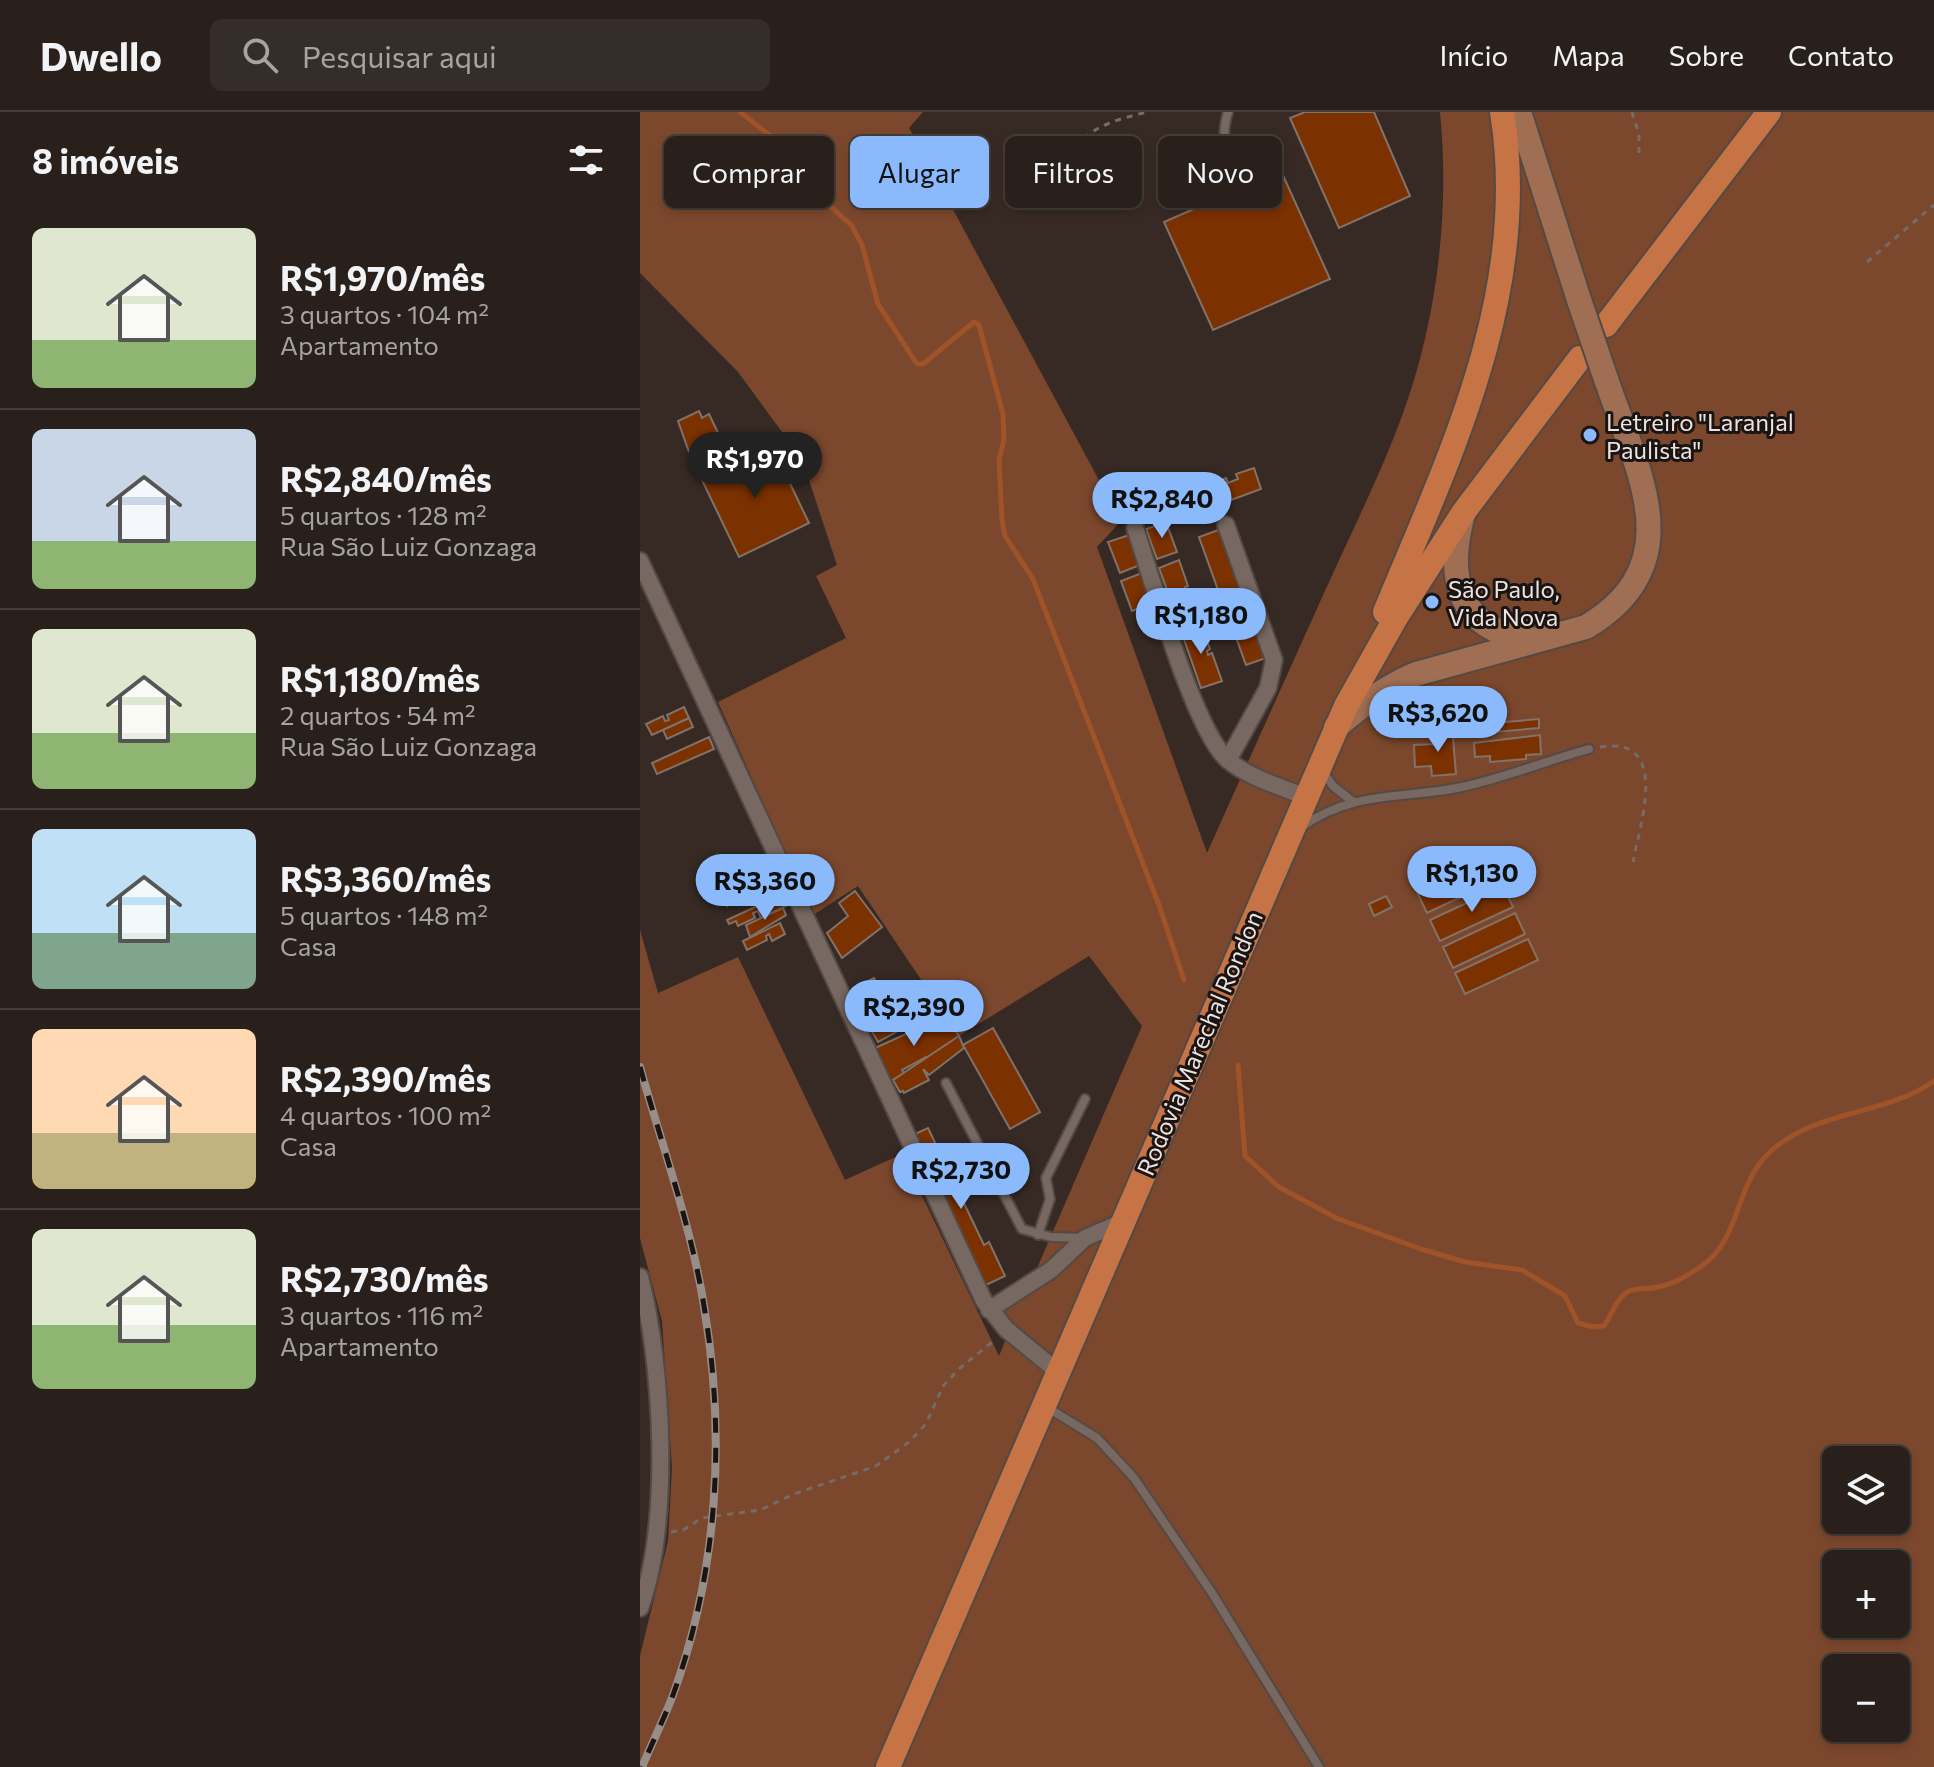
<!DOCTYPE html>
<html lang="pt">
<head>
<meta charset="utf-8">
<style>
  :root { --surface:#29201b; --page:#352d28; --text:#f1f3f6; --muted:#a5a3a3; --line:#453e3a; --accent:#8abafc }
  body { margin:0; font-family:Commissioner,sans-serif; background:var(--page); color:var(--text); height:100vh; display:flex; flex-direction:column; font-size:30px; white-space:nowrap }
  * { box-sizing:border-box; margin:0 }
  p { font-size:26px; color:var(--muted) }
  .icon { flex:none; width:44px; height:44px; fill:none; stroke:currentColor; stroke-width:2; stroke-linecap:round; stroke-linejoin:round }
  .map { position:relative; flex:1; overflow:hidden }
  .drawer { display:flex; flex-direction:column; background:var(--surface); width:640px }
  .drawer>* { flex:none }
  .top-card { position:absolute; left:24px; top:24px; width:760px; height:72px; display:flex; gap:16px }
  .controls { position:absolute; left:1182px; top:1334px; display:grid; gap:16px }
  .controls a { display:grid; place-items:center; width:88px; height:88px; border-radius:12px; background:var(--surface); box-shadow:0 4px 12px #0003,0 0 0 2px var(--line); font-size:40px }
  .price { position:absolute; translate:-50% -68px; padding:0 18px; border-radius:28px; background:var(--accent); color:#111; font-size:26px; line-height:52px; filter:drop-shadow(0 2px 4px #0008) }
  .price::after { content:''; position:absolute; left:50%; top:48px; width:24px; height:18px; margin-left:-12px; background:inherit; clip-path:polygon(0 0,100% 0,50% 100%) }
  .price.on { background:#222; color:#fff }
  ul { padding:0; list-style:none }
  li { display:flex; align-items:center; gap:24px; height:200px; padding:0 32px }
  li+li { border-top:2px solid var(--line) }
  li span { display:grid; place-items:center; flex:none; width:224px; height:160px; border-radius:12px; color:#555 }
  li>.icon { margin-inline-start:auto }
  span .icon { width:96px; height:96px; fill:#fffc; stroke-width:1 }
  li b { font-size:34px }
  h2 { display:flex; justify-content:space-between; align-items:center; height:96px; padding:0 32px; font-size:34px }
  .tag { padding:0 28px; border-radius:12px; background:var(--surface); box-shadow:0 4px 12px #0003,0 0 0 2px var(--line); font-size:28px; line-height:72px }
  .tag.on { background:var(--accent); color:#111 }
  header { display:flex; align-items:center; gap:48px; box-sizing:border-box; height:112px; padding:0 40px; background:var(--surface); border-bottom:2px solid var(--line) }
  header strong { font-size:38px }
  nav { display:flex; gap:44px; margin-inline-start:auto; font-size:28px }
  .search { width:560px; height:72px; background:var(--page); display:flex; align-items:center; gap:20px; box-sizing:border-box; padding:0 28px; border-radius:12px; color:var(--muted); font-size:30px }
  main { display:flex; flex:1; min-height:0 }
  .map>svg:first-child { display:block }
  .green { fill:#7c482d; fill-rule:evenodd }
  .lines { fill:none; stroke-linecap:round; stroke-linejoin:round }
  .stream { stroke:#a05228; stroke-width:5 }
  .building { fill:#7c3100; stroke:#81726a; stroke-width:2 }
  .lane-casing { stroke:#544944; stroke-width:12 }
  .street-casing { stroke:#544944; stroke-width:20 }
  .secondary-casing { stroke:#544944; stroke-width:28 }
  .primary-casing { stroke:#544944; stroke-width:28 }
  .path { stroke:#776b66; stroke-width:3; stroke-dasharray:6 6; stroke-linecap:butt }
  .lane { stroke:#776861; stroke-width:8 }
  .street { stroke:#776861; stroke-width:16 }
  .secondary { stroke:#9f6e53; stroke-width:24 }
  .primary { stroke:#c67445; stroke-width:24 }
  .rail-casing { stroke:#988e89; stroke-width:8 }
  .rail { stroke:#1a1412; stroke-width:5; stroke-dasharray:15; stroke-linecap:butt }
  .secondary-bridge-casing { stroke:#544944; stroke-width:28; stroke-linecap:butt }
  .secondary-bridge { stroke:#9f6e53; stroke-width:24 }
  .poi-dot { fill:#8abafc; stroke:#1a1412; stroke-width:3 }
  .labels { text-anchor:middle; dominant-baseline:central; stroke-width:6; stroke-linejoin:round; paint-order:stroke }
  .poi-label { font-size:24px; fill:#ece3df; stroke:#1a1412; text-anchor:start }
  .street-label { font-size:24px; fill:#ece3df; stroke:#1a1412 }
</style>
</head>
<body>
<header>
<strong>Dwello</strong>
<div class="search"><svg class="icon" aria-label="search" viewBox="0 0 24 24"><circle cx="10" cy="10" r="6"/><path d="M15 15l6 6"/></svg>Pesquisar aqui</div>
<nav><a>Início</a><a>Mapa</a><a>Sobre</a><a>Contato</a></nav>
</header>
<main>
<section class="drawer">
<h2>8 imóveis<svg class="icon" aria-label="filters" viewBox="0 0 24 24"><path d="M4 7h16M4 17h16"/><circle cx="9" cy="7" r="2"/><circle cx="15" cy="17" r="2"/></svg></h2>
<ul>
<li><span style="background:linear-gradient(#dfe7d0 70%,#8fb573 0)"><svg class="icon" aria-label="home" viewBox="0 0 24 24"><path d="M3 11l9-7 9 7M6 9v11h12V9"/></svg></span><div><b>R$1,970/mês</b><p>3 quartos · 104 m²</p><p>Apartamento</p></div></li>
<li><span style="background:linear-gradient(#c9d6e8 70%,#8fb573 0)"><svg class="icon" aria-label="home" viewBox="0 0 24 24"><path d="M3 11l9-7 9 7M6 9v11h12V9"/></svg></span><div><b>R$2,840/mês</b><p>5 quartos · 128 m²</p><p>Rua São Luiz Gonzaga</p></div></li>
<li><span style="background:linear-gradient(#dfe7d0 65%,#8fb573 0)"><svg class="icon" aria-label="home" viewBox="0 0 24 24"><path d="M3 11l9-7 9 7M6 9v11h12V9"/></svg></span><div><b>R$1,180/mês</b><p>2 quartos · 54 m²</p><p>Rua São Luiz Gonzaga</p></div></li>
<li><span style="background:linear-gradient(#bfe0f5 65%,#7fa58c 0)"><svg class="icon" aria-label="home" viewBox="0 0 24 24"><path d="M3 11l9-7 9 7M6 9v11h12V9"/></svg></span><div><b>R$3,360/mês</b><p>5 quartos · 148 m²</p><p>Casa</p></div></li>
<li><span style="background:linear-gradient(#ffd9b3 65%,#c2b280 0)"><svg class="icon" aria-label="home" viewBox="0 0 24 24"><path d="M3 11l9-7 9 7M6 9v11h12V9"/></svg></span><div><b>R$2,390/mês</b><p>4 quartos · 100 m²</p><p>Casa</p></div></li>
<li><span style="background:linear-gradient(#dfe7d0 60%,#8fb573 0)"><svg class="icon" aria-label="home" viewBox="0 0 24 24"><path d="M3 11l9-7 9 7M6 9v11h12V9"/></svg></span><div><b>R$2,730/mês</b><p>3 quartos · 116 m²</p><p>Apartamento</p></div></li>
</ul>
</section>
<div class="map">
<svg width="1294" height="1655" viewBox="0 0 1294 1655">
  <rect width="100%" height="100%" fill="#372a24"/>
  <path class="green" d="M 0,0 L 283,0 L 269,16 L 481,409 L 457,435 L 567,741 C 606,654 645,568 684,481 C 710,423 740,364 762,304 C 797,209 810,101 800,0 L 1294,0 L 1294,1655 L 0,1655 L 0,1544 L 28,1429 L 32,1356 L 22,1209 L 0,1126 L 0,818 L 18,881 L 98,845 L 205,1068 L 262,1042 L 359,1244 L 371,1214 L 360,1202 L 385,1184 L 502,914 L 449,844 L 319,924 L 218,774 L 173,803 L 78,590 L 206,526 L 176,464 L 197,453 L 162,347 L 98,260 L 0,161 ZM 1196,1348 L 1256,1348 L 1256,1408 L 1196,1408 ZM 1196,1452 L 1256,1452 L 1256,1512 L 1196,1512 ZM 1196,1556 L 1256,1556 L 1256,1616 L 1196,1616 Z"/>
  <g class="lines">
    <g class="stream">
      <polyline points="100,0 140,31 189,93 212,114 222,133 238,192 277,252 283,252 334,210 339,213 363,302 364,327 359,348 362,408 365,424 393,467 519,793 544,868"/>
      <path d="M 598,953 L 605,1044 L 639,1075 L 696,1106 L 781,1137 L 825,1150 L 882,1158 L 925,1184 L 938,1211 L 954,1215 L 964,1214 C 971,1204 977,1185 989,1179 C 996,1176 1006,1177 1013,1176 C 1033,1173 1052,1162 1068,1149 C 1099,1123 1097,1073 1127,1043 C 1172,997 1244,1005 1294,969"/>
    </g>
  </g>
  <g class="building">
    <polygon points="665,0 734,0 770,84 699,116 650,6"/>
    <polygon points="641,59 690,167 573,218 524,110"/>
    <polygon points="59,299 62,306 69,302 81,327 55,343 52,338 49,340 38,309"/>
    <polygon points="131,332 169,411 99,445 61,366"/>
    <polygon points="614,356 621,377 575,394 567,373 586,366 588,371 598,367 596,362"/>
    <polygon points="526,410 537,440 517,447 506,417"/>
    <polygon points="581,417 603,481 582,489 559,425"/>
    <polygon points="489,423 500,453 480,461 468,430"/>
    <polygon points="539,448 548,474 545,475 546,480 550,479 560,506 540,513 519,456"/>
    <polygon points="502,461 513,491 492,499 481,469"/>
    <polygon points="604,485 626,546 606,553 585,495"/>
    <polygon points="561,511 570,537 567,539 568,543 572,541 582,569 561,576 541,519"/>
    <polygon points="44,595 49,606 12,623 6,612 23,604 25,609 29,608 27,603"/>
    <polygon points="49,606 53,615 27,627 23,618"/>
    <polygon points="899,607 899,616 831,622 830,613"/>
    <polygon points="812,615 816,662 792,664 791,654 775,655 774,633 796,632 794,617"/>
    <polygon points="900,623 901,642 886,643 886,647 850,650 850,644 835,645 834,631"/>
    <polygon points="69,625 74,637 17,662 12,651"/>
    <polygon points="849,746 859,767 787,801 777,780"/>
    <polygon points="119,752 122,760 83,778 80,770"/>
    <polygon points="121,769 125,777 87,794 84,787 107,779 106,776"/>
    <polygon points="863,774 873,795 800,829 790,808"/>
    <polygon points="215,779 242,815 202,846 187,821 208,804 199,791"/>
    <polygon points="141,783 146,794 121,806 118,799 113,801 115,806 98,814 96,809 89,812 87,808"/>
    <polygon points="746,784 752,795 734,804 729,792"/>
    <polygon points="143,796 146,803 110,825 106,813"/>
    <polygon points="875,801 885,822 813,856 803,835"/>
    <polygon points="140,811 145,822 132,829 129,822 126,824 127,828 107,838 103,829"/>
    <polygon points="888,827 898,848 825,882 815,861"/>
    <polygon points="234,866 243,884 234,888 237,894 221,902 216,892 225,888 218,874"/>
    <polygon points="240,898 248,914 253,914 256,920 238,930 224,906"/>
    <polygon points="309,910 319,924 287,947 286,945 262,958 264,962 251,969 235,936 290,911 293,917"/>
    <polygon points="353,916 400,1000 370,1017 323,933"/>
    <polygon points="319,924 324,936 289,963 283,957 289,968 264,981 263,979 260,980 253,968"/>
    <polygon points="288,1016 344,1133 349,1130 365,1164 346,1173 275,1022"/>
  </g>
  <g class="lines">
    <g class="lane-casing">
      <g id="lane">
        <path d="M 588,0 C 580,26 586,41 597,65"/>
        <polyline points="682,658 693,674 712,689"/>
        <path d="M 663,714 C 713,679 760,687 817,676 C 862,667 905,649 949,637"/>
        <polyline points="306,971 382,1117 411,1125 444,1126"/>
        <polyline points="398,1123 410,1087 406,1066 445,987"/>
        <polyline points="408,1296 457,1326 494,1366 572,1481 679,1655"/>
      </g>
    </g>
    <g class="street-casing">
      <g id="street">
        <polyline points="586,413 634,548 628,576 588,648"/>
        <path d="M 495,416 C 512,466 554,619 588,648 C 609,666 640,674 665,685"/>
        <polyline points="0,449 344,1189 366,1217 418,1260"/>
        <path d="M 0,1165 C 23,1253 31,1411 0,1496"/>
        <polyline points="349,1198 411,1158 445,1126 482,1110"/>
      </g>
    </g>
    <g class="secondary-casing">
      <g id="secondary">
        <polyline points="879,0 940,191"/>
        <path d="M 823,402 C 806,465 817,519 891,527"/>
        <path d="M 696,615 C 721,594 745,575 776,562 L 946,515 C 1053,451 997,359 966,267"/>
      </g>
    </g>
    <g class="primary-casing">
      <g id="primary">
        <polyline points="966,213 1129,0"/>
        <path d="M 745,500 C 811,341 891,178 862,0"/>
        <polyline points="248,1655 706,594 755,507 823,401 940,246"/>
      </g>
    </g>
    <g class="path">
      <polyline points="992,0 999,22 999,45"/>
      <path d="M 428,58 C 435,17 472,9 507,0"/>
      <polyline points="1227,150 1294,93"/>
      <path d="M 960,635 C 1031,623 1000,712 993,750"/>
      <polyline points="31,1420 43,1418 62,1406 120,1398 154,1382 236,1354 269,1330 286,1312 303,1274 320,1256 356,1227"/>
    </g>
    <use href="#lane" class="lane"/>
    <use href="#street" class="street"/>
    <use href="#secondary" class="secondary"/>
    <use href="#primary" class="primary"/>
    <g class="rail-casing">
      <path id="rail" d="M 0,955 C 22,1034 51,1113 64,1194 C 86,1324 78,1459 33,1583 C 24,1607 12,1631 2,1655"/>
    </g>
    <use href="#rail" class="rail"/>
    <g class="secondary-bridge-casing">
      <polyline id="secondary-bridge" points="940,191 966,267"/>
    </g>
    <use href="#secondary-bridge" class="secondary-bridge"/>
  </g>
  <g class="poi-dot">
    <circle cx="950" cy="323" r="8"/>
    <circle cx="792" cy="490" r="8"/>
  </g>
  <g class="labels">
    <g class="poi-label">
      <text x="966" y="309">Letreiro "Laranjal<tspan x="966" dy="28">Paulista"</tspan></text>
      <text x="808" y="476">São Paulo,<tspan x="808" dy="28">Vida Nova</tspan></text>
    </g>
    <g class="street-label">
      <text transform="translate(559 931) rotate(-67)">Rodovia Marechal Rondon</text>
    </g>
  </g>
</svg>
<div class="controls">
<a><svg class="icon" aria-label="layers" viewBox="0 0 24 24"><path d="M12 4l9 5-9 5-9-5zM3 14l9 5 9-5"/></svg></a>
<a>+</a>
<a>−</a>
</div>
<b class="price on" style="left:115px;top:388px">R$1,970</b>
<b class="price" style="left:522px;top:428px">R$2,840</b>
<b class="price" style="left:561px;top:544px">R$1,180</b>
<b class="price" style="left:798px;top:642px">R$3,620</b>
<b class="price" style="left:832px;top:802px">R$1,130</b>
<b class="price" style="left:125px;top:810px">R$3,360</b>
<b class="price" style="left:274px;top:936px">R$2,390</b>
<b class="price" style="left:321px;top:1099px">R$2,730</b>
<div class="top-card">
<a class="tag">Comprar</a>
<a class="tag on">Alugar</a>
<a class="tag">Filtros</a>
<a class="tag">Novo</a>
</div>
</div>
</main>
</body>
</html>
